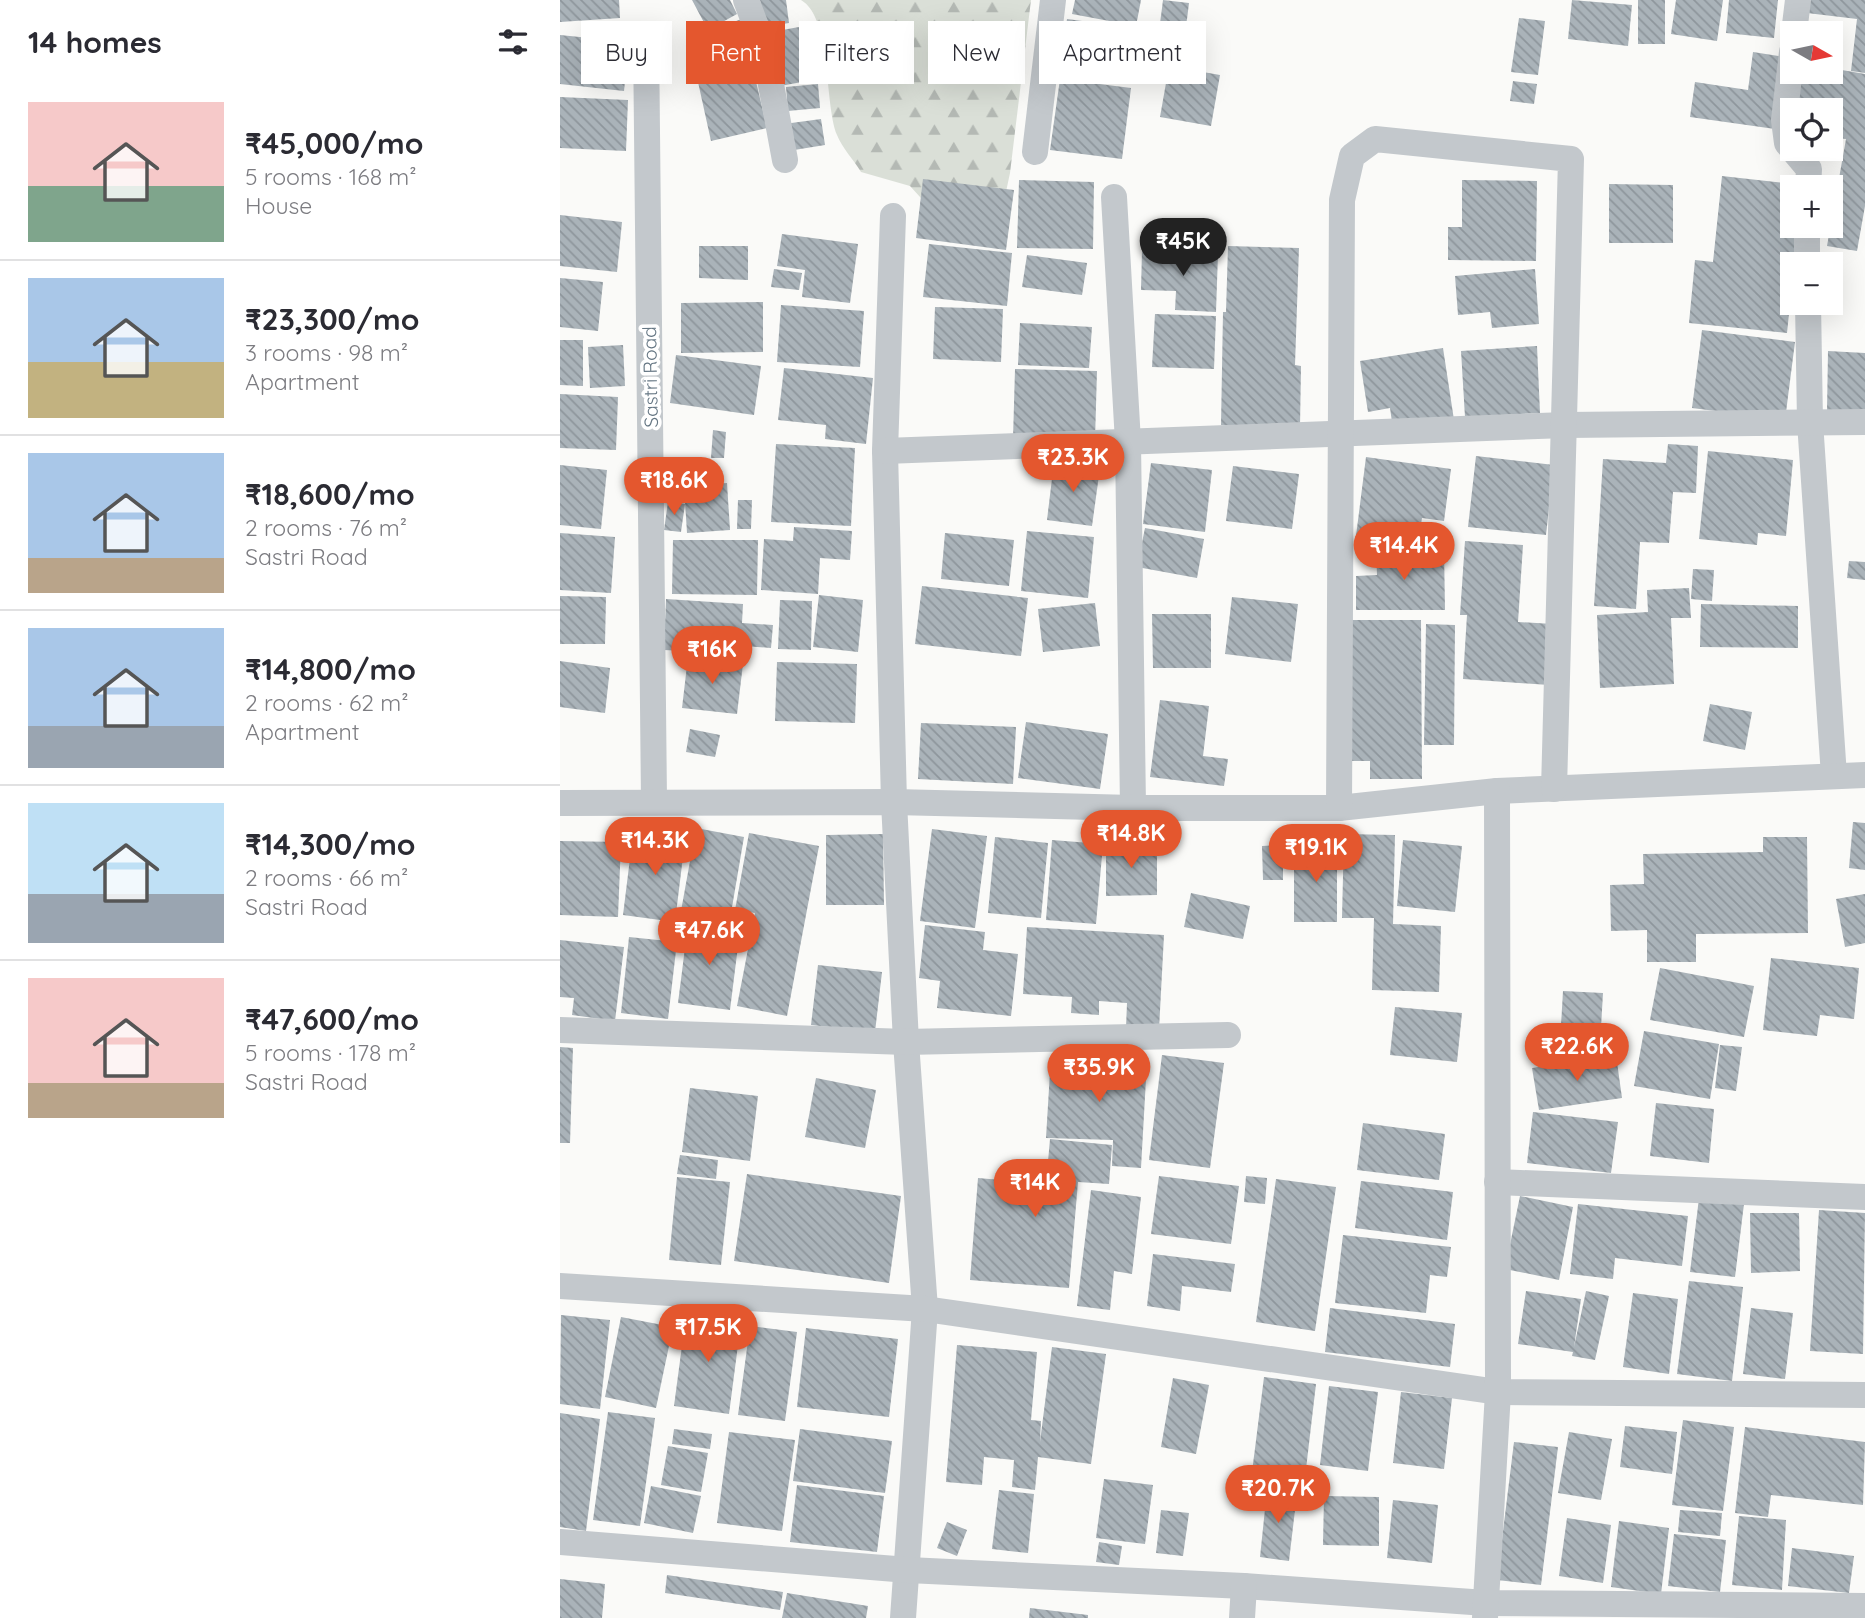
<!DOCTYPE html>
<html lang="en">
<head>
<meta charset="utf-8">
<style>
  :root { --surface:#fff; --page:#f7f7f7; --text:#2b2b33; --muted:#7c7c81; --line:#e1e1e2; --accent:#e4572e }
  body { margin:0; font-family:Quicksand,sans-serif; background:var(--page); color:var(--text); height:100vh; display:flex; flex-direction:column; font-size:26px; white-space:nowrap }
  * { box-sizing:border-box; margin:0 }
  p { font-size:23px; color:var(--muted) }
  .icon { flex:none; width:38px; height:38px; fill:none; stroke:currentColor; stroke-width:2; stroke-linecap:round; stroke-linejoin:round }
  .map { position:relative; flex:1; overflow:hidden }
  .side { display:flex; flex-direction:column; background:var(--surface); width:560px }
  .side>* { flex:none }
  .hud { position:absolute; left:21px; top:21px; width:665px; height:63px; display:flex; gap:14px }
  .needle { width:46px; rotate:99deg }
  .fabs { position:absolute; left:1220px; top:21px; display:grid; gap:14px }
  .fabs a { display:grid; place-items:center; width:63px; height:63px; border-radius:0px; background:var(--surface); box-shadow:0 7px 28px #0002; font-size:35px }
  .price { position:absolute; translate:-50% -60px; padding:0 16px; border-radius:24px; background:var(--accent); color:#fff; font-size:23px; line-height:46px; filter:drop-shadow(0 2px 4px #0008) }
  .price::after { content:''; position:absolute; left:50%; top:42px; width:21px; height:16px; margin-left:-10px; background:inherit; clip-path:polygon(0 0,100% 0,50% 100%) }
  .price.active { background:#222; color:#fff }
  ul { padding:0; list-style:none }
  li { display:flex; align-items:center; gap:21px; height:175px; padding:0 28px }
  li+li { border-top:2px solid var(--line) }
  li span { display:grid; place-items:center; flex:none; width:196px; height:140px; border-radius:0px; color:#555 }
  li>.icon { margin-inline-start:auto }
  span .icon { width:84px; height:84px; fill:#fffc; stroke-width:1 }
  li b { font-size:30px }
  h2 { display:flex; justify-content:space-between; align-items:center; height:84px; padding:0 28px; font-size:30px }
  .tag { padding:0 24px; border-radius:0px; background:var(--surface); box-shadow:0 7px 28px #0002; font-size:24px; line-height:63px }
  .tag.active { background:var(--accent); color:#fff }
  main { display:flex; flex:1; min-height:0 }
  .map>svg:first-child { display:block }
  .forest { fill:url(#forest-firs) }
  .building { fill:url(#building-back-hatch) }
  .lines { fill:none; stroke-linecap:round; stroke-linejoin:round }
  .street { stroke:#c3c8cc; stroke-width:26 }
  .labels { text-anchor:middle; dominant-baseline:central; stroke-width:7; stroke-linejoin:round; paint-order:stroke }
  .street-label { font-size:19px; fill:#657683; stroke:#fff }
</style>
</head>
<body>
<main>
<section class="side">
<h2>14 homes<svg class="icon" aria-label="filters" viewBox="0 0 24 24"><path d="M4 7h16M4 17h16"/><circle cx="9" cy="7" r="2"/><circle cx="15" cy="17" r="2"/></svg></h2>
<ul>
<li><span style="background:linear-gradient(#f6c9c9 60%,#7fa58c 0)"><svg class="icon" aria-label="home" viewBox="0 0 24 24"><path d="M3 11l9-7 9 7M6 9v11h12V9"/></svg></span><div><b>₹45,000/mo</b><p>5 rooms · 168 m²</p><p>House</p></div></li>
<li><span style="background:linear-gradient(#a9c7e8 60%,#c2b280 0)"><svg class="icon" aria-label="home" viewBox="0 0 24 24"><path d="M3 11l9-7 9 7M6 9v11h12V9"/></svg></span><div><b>₹23,300/mo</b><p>3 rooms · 98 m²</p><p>Apartment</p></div></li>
<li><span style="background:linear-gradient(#a9c7e8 75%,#b9a48a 0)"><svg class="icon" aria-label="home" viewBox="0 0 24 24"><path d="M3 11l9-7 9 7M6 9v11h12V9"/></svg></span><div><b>₹18,600/mo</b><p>2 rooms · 76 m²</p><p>Sastri Road</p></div></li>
<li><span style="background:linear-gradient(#a9c7e8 70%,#9aa5b1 0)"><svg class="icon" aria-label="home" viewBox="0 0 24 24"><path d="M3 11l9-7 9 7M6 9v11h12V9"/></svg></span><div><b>₹14,800/mo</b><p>2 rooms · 62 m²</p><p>Apartment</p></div></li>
<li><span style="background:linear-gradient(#bfe0f5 65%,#9aa5b1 0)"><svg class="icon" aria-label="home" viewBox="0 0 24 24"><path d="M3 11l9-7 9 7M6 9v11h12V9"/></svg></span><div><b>₹14,300/mo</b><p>2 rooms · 66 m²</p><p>Sastri Road</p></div></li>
<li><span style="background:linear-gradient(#f6c9c9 75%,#b9a48a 0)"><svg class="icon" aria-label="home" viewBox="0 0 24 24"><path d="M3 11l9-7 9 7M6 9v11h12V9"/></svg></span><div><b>₹47,600/mo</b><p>5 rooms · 178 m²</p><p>Sastri Road</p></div></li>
</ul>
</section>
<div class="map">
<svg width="1305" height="1618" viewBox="0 0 1305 1618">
  <defs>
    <pattern id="forest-firs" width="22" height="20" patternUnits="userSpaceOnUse" patternTransform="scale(1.75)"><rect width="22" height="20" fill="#dadfd7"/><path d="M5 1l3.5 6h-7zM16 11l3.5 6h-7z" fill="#b4b9b4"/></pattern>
    <pattern id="building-back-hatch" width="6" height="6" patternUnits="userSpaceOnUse" patternTransform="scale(1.75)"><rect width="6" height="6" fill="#aab3b9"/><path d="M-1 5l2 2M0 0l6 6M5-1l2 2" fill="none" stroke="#8e969c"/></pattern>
  </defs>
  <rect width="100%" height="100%" fill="#fafaf8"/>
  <path class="forest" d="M 241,0 L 471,0 L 450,173 L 437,234 L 391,231 L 350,186 L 301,172 C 294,160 282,148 277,135 C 264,102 272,18 241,0 Z"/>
  <g class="building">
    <polygon points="0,0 59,0 60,18 0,22"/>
    <polygon points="132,0 170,0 177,14 148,30"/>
    <polygon points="200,0 226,0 229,23 204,27"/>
    <polygon points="515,0 581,0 576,26 512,14"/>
    <polygon points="603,0 629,3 621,66 595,63"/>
    <polygon points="1012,0 1072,5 1068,46 1008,39"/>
    <rect x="1078" y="0" width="27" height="44"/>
    <polygon points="1116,0 1163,0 1157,41 1111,34"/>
    <polygon points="1169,0 1218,0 1214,38 1166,33"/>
    <polygon points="1249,0 1305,0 1305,73 1291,71 1297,19 1247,13"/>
    <polygon points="184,18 193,42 144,62 135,37"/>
    <polygon points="959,18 985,21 978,75 951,72"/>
    <polygon points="507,19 575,28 567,84 499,75"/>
    <polygon points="1244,21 1280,25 1276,60 1270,60 1270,33 1242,33"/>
    <polygon points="256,24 264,78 220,86 211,32"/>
    <polygon points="0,35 69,42 64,91 0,84"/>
    <polygon points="1193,52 1225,57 1215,129 1130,117 1135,82 1188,90"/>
    <polygon points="609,66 660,75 651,126 600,117"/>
    <polygon points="1270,68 1305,74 1305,206 1297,251 1267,246 1286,139 1270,137 1270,110 1235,110 1241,72 1270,72"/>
    <polygon points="193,69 207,128 151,141 138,82"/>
    <polygon points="500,79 571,88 562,159 490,150"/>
    <polygon points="953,81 977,84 974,104 950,101"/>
    <polygon points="258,84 260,108 228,111 226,87"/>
    <polygon points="0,97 68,100 66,151 0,148"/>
    <polygon points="261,119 265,145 228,151 224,124"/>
    <polygon points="1162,176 1242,185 1232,187 1232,226 1238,226 1227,333 1129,323 1135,260 1153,262"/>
    <polygon points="363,179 454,190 446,250 356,238"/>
    <polygon points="459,180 534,182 533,249 457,248"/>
    <polygon points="902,180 977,181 976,261 888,260 888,227 902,227"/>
    <polygon points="1049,184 1113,185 1113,243 1049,243"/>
    <polygon points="0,215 62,222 57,272 0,266"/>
    <polygon points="222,234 298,244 290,303 242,297 245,270 217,266"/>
    <polygon points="369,244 452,253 447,306 363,297"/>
    <polygon points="139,246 188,246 188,280 139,278"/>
    <polygon points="668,246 739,248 735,365 741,366 740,427 661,425 663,312 666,312"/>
    <polygon points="582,251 658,254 656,312 615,310 616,291 581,290"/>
    <polygon points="467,255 527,263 522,295 462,287"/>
    <polygon points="214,269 242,273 239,290 211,287"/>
    <polygon points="975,269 979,324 932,328 930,312 898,315 895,276"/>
    <polygon points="0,278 43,282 38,331 0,327"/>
    <polygon points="203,302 203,352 121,353 121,303"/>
    <polygon points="221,305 304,311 300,367 217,362"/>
    <polygon points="375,307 443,309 441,362 373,359"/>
    <polygon points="595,314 656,316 654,369 592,367"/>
    <polygon points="460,323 532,327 529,368 458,365"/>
    <polygon points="1142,330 1235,342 1225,420 1132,408"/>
    <polygon points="0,340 23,340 23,386 0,385"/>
    <polygon points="63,345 65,386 30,388 28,347"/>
    <polygon points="977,346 980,413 905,417 901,351"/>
    <polygon points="883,348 894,420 833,429 830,408 808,412 800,361"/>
    <polygon points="1268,351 1305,353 1305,412 1267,411"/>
    <polygon points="116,355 201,366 194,415 110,403"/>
    <polygon points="224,368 313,378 306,444 265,439 266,425 218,420"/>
    <polygon points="455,369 537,371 535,440 453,439"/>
    <polygon points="0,394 58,397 56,450 0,448"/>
    <polygon points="153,430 166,432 164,458 151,458"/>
    <polygon points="216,444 295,448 291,526 211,522"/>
    <polygon points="1108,444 1138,446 1136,493 1113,492 1109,543 1080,542 1076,609 1034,606 1043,459 1106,463"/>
    <polygon points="1148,451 1233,460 1226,536 1198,533 1197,545 1139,539"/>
    <polygon points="916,456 994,465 986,535 908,527"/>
    <polygon points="806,457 891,469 884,521 862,518 858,544 796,536"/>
    <polygon points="494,462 540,468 532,526 487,520"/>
    <polygon points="591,463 652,470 645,532 583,524"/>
    <polygon points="0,465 47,470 41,529 0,525"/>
    <polygon points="673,466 739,474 732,529 666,521"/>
    <polygon points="167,483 170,530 127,533 124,486"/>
    <polygon points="178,500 192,500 191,529 177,529"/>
    <polygon points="108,502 125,504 121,532 104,530"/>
    <polygon points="234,527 292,531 290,560 260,558 258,594 201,590 204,539 233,541"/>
    <polygon points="585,528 644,539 637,578 577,567"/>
    <polygon points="467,531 534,537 528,598 461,591"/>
    <polygon points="0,533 55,537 51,593 0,590"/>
    <polygon points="385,533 454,540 449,586 381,579"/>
    <polygon points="113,540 198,540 197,595 112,594"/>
    <polygon points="905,541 963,545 958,622 993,624 989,685 903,679 907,615 900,615"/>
    <polygon points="884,549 885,610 796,610 796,576 817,575 816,550"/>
    <polygon points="1289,561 1305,562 1305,580 1287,578"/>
    <polygon points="1133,569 1154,570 1152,601 1131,599"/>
    <polygon points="362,586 468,598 461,656 355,644"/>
    <polygon points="1129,588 1131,618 1111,618 1114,684 1040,688 1037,615 1088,612 1087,590"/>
    <polygon points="259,595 303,600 298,652 253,647"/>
    <polygon points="0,596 46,597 45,644 0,644"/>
    <polygon points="672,597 738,604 731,662 665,654"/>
    <polygon points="106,599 183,604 182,623 213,625 211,648 184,646 183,654 104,650"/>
    <polygon points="220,600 252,601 251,650 218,649"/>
    <polygon points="535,603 540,646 483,652 478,609"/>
    <polygon points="1141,604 1238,606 1238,648 1140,647"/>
    <polygon points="592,614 651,614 651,668 593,668"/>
    <polygon points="787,620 861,620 862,779 810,779 810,761 788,761"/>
    <polygon points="866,624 895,625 894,745 864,745"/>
    <polygon points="128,657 183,664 177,714 122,708"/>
    <polygon points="0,661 50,668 45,713 0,707"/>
    <polygon points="217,662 297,664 295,723 215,721"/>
    <polygon points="600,700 649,706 643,756 668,759 664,786 590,777"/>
    <polygon points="1150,704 1192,712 1185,750 1143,741"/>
    <polygon points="466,722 548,734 540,789 458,778"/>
    <polygon points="361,723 456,727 453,784 358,779"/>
    <polygon points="130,729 160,735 155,757 126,752"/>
    <polygon points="1293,822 1305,823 1305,870 1289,868"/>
    <polygon points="96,828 126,832 115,922 63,915 72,842 95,845"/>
    <polygon points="136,828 184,837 170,919 121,911"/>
    <polygon points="372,829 427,836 415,928 360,921"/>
    <polygon points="189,833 259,846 227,1016 177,1006 195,913 175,910"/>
    <polygon points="323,834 324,905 266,905 266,835"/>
    <polygon points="784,834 835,835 833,924 881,926 879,992 812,990 814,918 782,918"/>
    <polygon points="435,837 488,843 481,918 428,913"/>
    <polygon points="1203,837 1247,837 1248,933 1136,934 1136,962 1087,962 1087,930 1051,931 1050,885 1084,884 1083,854 1203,852"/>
    <polygon points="492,840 543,844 536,924 486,920"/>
    <polygon points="843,840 902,846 895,912 837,906"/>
    <polygon points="0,841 61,842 58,917 0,915"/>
    <polygon points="546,844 597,844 597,895 546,896"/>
    <polygon points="723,845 723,880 703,880 702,846"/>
    <rect x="734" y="845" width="43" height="77"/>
    <polygon points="631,893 690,906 683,939 624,927"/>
    <polygon points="1305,894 1305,943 1285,947 1276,899"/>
    <polygon points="128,924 180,930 170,1010 118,1003"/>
    <polygon points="365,925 425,932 423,950 458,954 451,1016 377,1008 380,981 359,978"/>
    <polygon points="467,927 604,935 599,1030 566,1028 567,1003 539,1001 539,1015 511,1013 512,997 463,994"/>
    <polygon points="69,937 117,942 108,1019 61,1013"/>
    <polygon points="0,940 64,947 55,1021 12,1015 14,998 0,997"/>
    <polygon points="1211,958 1299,968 1294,1019 1260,1015 1257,1036 1203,1030"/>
    <polygon points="258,965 322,972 315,1032 251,1025"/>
    <polygon points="1100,968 1194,986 1184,1037 1090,1020"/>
    <polygon points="1003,991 1043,993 1040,1045 1000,1043"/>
    <polygon points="835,1007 902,1013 897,1062 830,1055"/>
    <polygon points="1084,1031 1159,1044 1150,1099 1074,1086"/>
    <polygon points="1160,1045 1182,1047 1176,1091 1155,1088"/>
    <polygon points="0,1047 13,1048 10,1143 0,1143"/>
    <polygon points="491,1055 587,1061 581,1168 552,1166 553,1140 486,1138"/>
    <polygon points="602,1055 664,1063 650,1168 589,1160"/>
    <polygon points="1056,1055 1062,1098 979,1110 972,1068"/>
    <polygon points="256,1078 316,1090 305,1148 245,1137"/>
    <polygon points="130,1088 198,1096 190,1161 122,1152"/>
    <polygon points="1096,1103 1154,1109 1149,1163 1090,1156"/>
    <polygon points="973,1112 1058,1122 1051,1173 967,1163"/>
    <polygon points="803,1123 885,1134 879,1180 797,1170"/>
    <polygon points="490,1139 552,1145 549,1184 518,1182 509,1288 410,1280 418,1178 486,1184"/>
    <polygon points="120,1155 158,1160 156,1179 117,1174"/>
    <polygon points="187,1174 341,1196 329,1283 174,1261"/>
    <polygon points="599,1176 679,1186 671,1244 591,1234"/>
    <polygon points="686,1176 707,1178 705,1204 684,1202"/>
    <polygon points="117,1177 170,1182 161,1265 109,1260"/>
    <polygon points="716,1179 776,1187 755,1331 696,1322"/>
    <polygon points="801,1181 893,1192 887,1240 795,1228"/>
    <polygon points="531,1190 581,1197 572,1274 554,1271 550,1310 517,1306"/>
    <polygon points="960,1196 1013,1207 999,1280 945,1269"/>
    <polygon points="1139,1198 1184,1204 1175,1277 1130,1272"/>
    <polygon points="1018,1204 1128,1216 1122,1266 1055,1258 1053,1279 1010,1274"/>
    <polygon points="1259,1210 1305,1213 1303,1354 1250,1351"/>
    <polygon points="1190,1213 1239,1213 1240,1271 1191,1273"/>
    <polygon points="783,1235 891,1247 887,1277 870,1275 866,1313 775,1303"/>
    <polygon points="593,1254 675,1264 671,1292 622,1286 620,1311 587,1306"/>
    <polygon points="1129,1281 1183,1287 1172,1381 1117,1374"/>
    <polygon points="966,1291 1021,1299 1014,1347 1026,1291 1049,1296 1035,1360 1012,1356 1013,1352 958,1344"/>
    <polygon points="1073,1293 1118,1299 1109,1374 1063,1367"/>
    <polygon points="770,1308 895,1324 890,1367 765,1352"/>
    <polygon points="1191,1308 1233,1313 1225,1379 1183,1374"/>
    <polygon points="1,1315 50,1320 40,1409 0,1404"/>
    <polygon points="126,1315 181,1322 169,1414 114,1406"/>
    <polygon points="61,1317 113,1327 96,1408 45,1397"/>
    <polygon points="190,1326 237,1332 225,1421 178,1415"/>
    <polygon points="246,1328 338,1339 329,1417 237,1407"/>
    <polygon points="397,1345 477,1352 471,1420 481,1421 480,1442 492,1347 546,1354 531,1464 478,1457 475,1490 452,1487 454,1460 424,1457 422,1485 386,1482"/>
    <polygon points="704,1377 756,1384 744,1486 691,1480"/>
    <polygon points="613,1378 649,1385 636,1454 601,1447"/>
    <polygon points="769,1386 818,1392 808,1471 760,1465"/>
    <polygon points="841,1392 892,1398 884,1469 833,1463"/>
    <polygon points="48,1412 95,1418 80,1526 33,1520"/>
    <polygon points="0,1413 40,1419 26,1531 0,1527"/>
    <polygon points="1123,1420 1174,1427 1163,1511 1112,1505"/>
    <polygon points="1065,1426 1117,1432 1112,1474 1060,1467"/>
    <polygon points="1185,1427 1305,1442 1303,1505 1211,1495 1208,1517 1175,1513"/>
    <polygon points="114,1429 152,1434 150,1449 112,1444"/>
    <polygon points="240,1429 332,1441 325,1493 233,1481"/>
    <polygon points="169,1432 235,1440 222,1531 157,1523"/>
    <polygon points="1009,1432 1052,1439 1041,1500 998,1493"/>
    <polygon points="954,1442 998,1447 981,1585 937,1580"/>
    <polygon points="108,1446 148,1453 141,1492 101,1485"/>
    <polygon points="544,1479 593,1485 585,1544 536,1538"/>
    <polygon points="237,1485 324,1496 317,1552 230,1542"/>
    <polygon points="91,1486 141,1496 133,1533 84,1523"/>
    <polygon points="439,1490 474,1494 468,1553 432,1549"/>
    <polygon points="707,1490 737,1493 729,1561 700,1557"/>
    <polygon points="764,1496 819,1497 819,1546 763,1545"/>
    <polygon points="833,1500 878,1505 872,1563 827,1558"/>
    <polygon points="601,1510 629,1513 623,1556 596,1553"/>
    <polygon points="1120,1510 1162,1513 1160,1536 1118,1532"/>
    <polygon points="1179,1516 1226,1520 1222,1590 1172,1585"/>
    <polygon points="1007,1518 1051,1525 1043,1583 999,1576"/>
    <polygon points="1059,1521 1109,1528 1101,1594 1051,1587"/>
    <polygon points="387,1522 407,1530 397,1556 377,1548"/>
    <polygon points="1114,1534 1166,1540 1160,1592 1108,1586"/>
    <polygon points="539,1542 562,1546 559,1565 536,1562"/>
    <polygon points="1232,1548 1294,1556 1289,1593 1228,1586"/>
    <polygon points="107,1575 223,1592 220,1610 105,1593"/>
    <polygon points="0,1579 45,1584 42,1618 0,1618"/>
    <polygon points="227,1593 308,1606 306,1618 222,1618"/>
    <polygon points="470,1608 528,1615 528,1618 469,1618"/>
  </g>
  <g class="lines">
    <g class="street">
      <polyline points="186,0 204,47 225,160"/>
      <polyline points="1234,33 1238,0"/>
      <polyline points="86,36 94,801"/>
      <polyline points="1232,52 1224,120 1227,143 1249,169 1248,187"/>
      <polyline points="475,152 493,0"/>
      <polyline points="554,197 568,442 573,808"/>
      <polyline points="333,216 325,451 334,802 346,1042 365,1309 343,1618"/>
      <polyline points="1247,226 1247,264"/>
      <polyline points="1248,303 1250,422 1274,776"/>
      <polyline points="325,451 1006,425 1305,422"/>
      <polyline points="0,803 334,802 573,808 779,808 937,791 1305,775"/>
      <polyline points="779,808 782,200 792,156 815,139 1011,159 994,789"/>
      <polyline points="0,1030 346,1042 668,1035"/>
      <polyline points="937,1182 1305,1197"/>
      <polyline points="0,1286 365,1309 938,1392 1305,1395"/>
      <polyline points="0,1542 348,1570 684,1586 926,1603 1305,1606"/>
      <polyline points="682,1618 684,1586"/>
      <polyline points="925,1618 938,1392 937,791"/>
    </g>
  </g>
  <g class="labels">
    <g class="street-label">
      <text transform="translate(90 377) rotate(-91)">Sastri Road</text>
    </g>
  </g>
</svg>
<div class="fabs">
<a><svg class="needle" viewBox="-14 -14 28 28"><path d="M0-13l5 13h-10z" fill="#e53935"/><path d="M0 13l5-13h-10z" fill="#7c7c81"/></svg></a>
<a><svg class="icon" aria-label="locate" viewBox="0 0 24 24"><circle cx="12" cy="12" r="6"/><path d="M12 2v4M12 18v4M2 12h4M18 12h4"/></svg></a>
<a>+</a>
<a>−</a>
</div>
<b class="price active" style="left:623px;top:278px">₹45K</b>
<b class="price" style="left:513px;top:494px">₹23.3K</b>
<b class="price" style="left:114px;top:517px">₹18.6K</b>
<b class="price" style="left:844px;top:582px">₹14.4K</b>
<b class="price" style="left:152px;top:686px">₹16K</b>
<b class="price" style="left:571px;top:870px">₹14.8K</b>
<b class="price" style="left:95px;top:877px">₹14.3K</b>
<b class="price" style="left:756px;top:884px">₹19.1K</b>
<b class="price" style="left:149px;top:967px">₹47.6K</b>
<b class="price" style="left:1017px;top:1083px">₹22.6K</b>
<b class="price" style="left:539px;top:1104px">₹35.9K</b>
<b class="price" style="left:475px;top:1219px">₹14K</b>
<b class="price" style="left:148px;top:1364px">₹17.5K</b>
<b class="price" style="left:718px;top:1525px">₹20.7K</b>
<div class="hud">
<a class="tag">Buy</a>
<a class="tag active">Rent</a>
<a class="tag">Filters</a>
<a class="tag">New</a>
<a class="tag">Apartment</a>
</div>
</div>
</main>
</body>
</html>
